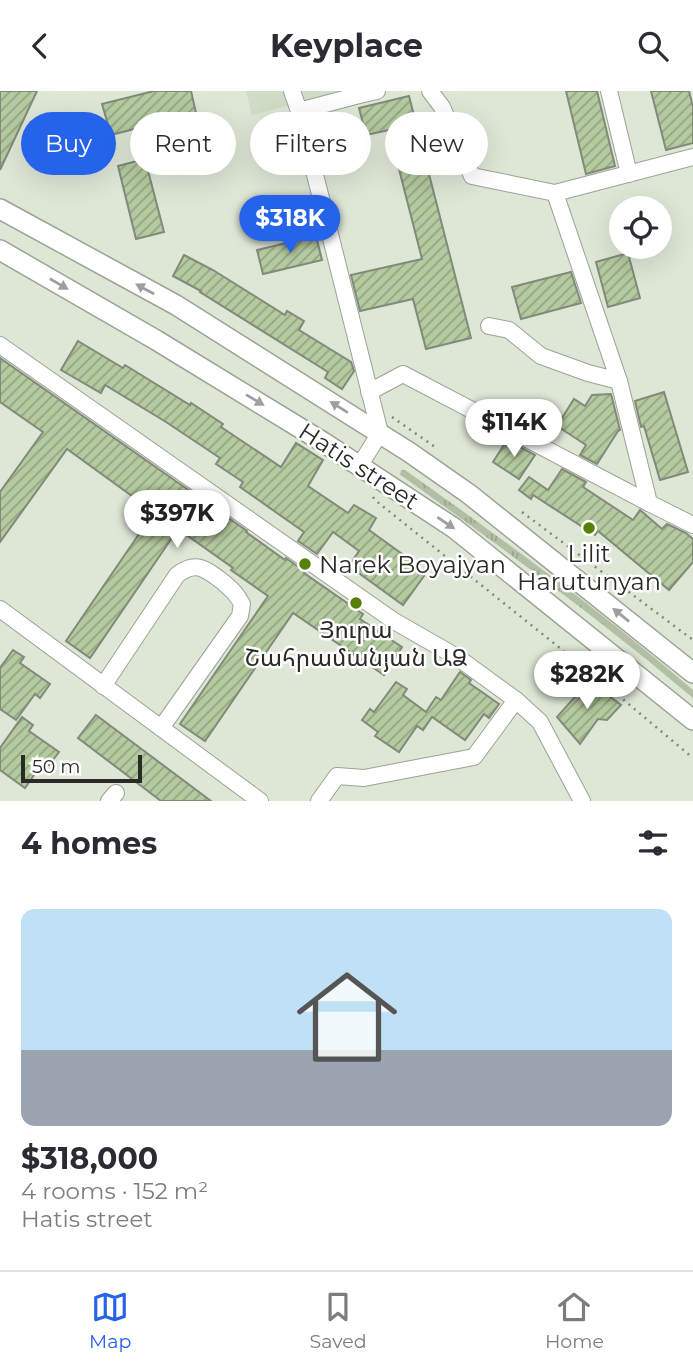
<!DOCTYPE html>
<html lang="en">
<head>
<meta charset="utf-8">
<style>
  :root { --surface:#fff; --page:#f7f7f7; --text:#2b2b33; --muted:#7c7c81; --line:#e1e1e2; --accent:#2563eb }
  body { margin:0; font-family:Montserrat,"Noto Sans Armenian",sans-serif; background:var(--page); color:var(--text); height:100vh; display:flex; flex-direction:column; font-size:26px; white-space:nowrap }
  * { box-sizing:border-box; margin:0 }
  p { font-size:23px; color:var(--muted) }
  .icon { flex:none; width:38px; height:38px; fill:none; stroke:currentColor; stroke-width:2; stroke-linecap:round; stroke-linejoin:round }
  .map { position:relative; height:710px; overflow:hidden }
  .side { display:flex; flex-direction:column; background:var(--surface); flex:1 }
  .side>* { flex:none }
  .hud { position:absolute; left:21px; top:21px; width:651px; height:63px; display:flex; gap:14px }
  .buttons { position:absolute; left:609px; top:105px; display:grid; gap:14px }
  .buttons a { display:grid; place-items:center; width:63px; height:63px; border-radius:50%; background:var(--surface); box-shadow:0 7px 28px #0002; font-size:35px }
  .scale { position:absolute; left:21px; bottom:18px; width:121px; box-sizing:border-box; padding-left:7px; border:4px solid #292c26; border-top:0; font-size:19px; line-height:24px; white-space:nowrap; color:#292c26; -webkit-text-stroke:5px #fff; paint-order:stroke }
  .price { position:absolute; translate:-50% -60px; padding:0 16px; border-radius:24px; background:#fff; color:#222; font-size:23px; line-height:46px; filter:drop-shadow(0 2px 4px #0008) }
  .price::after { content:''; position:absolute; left:50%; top:42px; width:21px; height:16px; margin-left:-10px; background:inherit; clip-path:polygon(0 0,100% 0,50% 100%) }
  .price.on { background:var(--accent); color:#fff }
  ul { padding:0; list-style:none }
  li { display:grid; align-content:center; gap:14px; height:371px; padding:0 21px }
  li+li { border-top:2px solid var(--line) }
  li span { display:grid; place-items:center; height:217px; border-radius:14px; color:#555 }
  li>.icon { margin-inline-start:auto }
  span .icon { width:126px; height:126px; fill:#fffc; stroke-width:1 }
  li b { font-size:30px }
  h2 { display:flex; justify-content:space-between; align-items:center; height:84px; padding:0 21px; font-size:30px }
  .pill { padding:0 24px; border-radius:32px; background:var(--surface); box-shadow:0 7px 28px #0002; font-size:24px; line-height:63px }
  .pill.on { background:var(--accent); color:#fff }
  header { display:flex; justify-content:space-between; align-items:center; height:91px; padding:0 21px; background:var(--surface); font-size:32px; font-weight:700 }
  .menu { display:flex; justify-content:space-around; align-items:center; height:98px; border-top:2px solid var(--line); background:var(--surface); font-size:19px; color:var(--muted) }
  .menu a { display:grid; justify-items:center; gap:4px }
  .menu .on { color:var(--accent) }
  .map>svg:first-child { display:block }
  .built { fill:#d0dcc5 }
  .grass { fill:url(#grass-tufts) }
  .building { fill:url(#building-hatch); stroke:#828a7b; stroke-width:2 }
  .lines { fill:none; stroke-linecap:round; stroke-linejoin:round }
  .minor-casing { stroke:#9ba394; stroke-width:18 }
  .major-casing { stroke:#9ba394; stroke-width:22 }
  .path { stroke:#81877c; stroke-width:2.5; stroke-dasharray:2 5; stroke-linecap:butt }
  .minor { stroke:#fff; stroke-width:16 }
  .major { stroke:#fff; stroke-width:19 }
  .oneway { fill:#9fa09d }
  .poi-dot { fill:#568106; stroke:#fff; stroke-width:2.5 }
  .labels { text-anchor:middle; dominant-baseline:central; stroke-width:5; stroke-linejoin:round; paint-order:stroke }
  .street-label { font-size:24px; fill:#292c26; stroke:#fff }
  .poi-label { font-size:24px; fill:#292c26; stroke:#fff }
</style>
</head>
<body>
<header><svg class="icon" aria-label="back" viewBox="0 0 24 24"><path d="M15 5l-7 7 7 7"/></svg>Keyplace<svg class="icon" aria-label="search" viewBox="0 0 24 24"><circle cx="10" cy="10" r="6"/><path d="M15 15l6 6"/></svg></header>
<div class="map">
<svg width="693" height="710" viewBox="0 0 693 710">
  <defs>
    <pattern id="grass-tufts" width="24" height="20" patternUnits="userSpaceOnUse" patternTransform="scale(1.75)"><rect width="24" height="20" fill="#b1bfa4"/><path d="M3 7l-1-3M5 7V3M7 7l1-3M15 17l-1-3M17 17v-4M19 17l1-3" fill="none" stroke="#98a48d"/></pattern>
    <pattern id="building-hatch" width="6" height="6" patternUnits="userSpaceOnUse" patternTransform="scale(1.75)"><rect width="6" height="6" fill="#b4ca9f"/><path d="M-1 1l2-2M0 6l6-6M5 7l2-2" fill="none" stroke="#92a481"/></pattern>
  </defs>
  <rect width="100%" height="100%" fill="#dee6d6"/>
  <polygon class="built" points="246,0 345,0 252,24"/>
  <path class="grass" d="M 401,379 L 405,379 C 503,448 602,521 693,599 L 693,607 C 600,528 501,456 402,385 L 400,384 Z"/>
  <g class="building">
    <polygon points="0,0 37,0 0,79"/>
    <polygon points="154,0 191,0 196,22 111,44 102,13"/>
    <polygon points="566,0 597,0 615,75 586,83"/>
    <polygon points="651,0 689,0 693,16 693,52 666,59"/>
    <polygon points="409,5 471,247 426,258 413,208 360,220 351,184 422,168 389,39 366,44 359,17"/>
    <polygon points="145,68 164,141 136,148 118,75"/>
    <polygon points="316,145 322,169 263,183 257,159"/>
    <polygon points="628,162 640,207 608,216 596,171"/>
    <polygon points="184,164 213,179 285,224 287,220 304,230 299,239 351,271 354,280 342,298 325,287 328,281 200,201 201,200 173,185"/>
    <polygon points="571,181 581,212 521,228 512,196"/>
    <polygon points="78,250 123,277 125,274 190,314 191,312 223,333 221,336 281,376 296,352 323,369 308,395 348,422 354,414 376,427 369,439 416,473 413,477 424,485 403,514 349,475 359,460 333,441 317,463 298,450 304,441 240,396 243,391 216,373 220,367 166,331 105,294 101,302 61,279"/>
    <polygon points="0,267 247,440 246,441 285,469 286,467 305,481 304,482 363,523 360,528 402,556 384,584 293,522 205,650 180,633 268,505 231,479 233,477 178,438 90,567 66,550 154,421 67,358 0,451 0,401 43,341 0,311"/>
    <polygon points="664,301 688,381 660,389 644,335 641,336 635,310"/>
    <polygon points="611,303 620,339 618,340 597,373 580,364 586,354 557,335 574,308 585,315 592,304"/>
    <polygon points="507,349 535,364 519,388 493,371"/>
    <polygon points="562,378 586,391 583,396 633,429 640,419 662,438 667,433 686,442 693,448 693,471 669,499 598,440 595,444 533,404 531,408 519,399 529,386 548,399"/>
    <polygon points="13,559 24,566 20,572 50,593 40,607 35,603 16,629 0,618 0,577"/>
    <polygon points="460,581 471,589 469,592 499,613 489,627 484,623 465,649 432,626 423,639 417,635 399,661 375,645 378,641 362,629 370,618 374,621 396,591 407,598 403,604 426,621 436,606 441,609"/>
    <polygon points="589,590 621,614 607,629 598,628 580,653 557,626"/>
    <polygon points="96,624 211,710 161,710 78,647"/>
    <polygon points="22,626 33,634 29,640 59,661 49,674 43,671 25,697 0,679 0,657"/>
  </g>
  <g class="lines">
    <g class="minor-casing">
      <g id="minor">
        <polyline points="292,0 299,20 380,342 360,374"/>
        <polyline points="358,0 359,4 377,0"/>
        <polyline points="430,0 442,16 472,85 555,102 619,290 649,412 693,434"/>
        <polyline points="609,0 629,83"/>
        <polyline points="299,20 359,4"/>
        <polyline points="555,102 693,66"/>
        <polyline points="489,235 509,239 541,265 588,282 619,290"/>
        <polyline points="0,254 394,530 457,566 516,609 540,631 582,710"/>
        <polyline points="369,301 403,283 649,412"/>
        <polyline points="0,518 260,710"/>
        <path d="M 103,595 L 177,484 C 196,469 206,478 223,491 C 231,498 237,503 242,513 L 240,525 L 161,637"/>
        <polyline points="109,710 116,702"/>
        <polyline points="319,710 337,685 364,687 474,666 516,609"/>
      </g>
    </g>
    <g class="major-casing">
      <g id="major">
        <polyline points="0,118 176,214 409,361 469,403 693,582"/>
        <polyline points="0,159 156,249 323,351 454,437 693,629"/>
      </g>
    </g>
    <g class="path">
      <polyline points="392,326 438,358"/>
      <polyline points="373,406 375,409 606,594 693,667"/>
      <polyline points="522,421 693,549"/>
    </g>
    <use href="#minor" class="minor"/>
    <use href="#major" class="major"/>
  </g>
  <defs><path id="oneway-solid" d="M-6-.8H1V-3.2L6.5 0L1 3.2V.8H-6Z" transform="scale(1.75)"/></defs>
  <g class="oneway">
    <use href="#oneway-solid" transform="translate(59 193) rotate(30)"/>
    <use href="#oneway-solid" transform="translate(145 198) rotate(-151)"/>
    <use href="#oneway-solid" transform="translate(255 309) rotate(31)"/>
    <use href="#oneway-solid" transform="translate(339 316) rotate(-148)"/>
    <use href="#oneway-solid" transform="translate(446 432) rotate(34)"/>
    <use href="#oneway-solid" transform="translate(621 524) rotate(-141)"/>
  </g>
  <g class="poi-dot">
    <circle cx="589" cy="437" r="7"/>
    <circle cx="305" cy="473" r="7"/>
    <circle cx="356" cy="512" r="7"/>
  </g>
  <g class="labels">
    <g class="street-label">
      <text transform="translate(359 375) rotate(33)">Hatis street</text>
    </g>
    <g class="poi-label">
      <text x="589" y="462">Lilit<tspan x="589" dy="28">Harutunyan</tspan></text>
      <text x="319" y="473" text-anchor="start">Narek Boyajyan</text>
      <text x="356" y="538">Յուրա<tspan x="356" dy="28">Շահրամանյան ԱՁ</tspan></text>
    </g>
  </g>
</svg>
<div class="buttons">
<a><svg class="icon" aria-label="locate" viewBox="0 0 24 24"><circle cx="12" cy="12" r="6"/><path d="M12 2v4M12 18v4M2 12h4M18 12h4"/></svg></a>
</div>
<div class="scale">50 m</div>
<b class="price on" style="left:290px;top:164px">$318K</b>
<b class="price" style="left:514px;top:368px">$114K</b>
<b class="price" style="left:177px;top:459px">$397K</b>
<b class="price" style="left:587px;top:620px">$282K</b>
<div class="hud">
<a class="pill on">Buy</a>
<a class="pill">Rent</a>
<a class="pill">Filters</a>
<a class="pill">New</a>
</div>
</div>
<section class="side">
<h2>4 homes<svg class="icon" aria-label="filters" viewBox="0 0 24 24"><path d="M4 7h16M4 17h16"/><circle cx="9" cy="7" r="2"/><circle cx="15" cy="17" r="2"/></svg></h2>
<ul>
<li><span style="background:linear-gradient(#bfe0f5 65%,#9aa5b1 0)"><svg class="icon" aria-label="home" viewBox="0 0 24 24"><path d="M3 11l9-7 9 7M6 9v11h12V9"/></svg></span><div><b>$318,000</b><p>4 rooms · 152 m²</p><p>Hatis street</p></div></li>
</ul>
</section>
<nav class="menu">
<a class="on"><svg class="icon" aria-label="map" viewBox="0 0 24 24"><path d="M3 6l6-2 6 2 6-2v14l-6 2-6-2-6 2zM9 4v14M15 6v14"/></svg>Map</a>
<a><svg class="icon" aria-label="saved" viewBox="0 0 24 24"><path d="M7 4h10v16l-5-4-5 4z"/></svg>Saved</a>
<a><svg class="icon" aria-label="home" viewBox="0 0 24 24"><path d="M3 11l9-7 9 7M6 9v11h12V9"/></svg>Home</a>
</nav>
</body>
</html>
